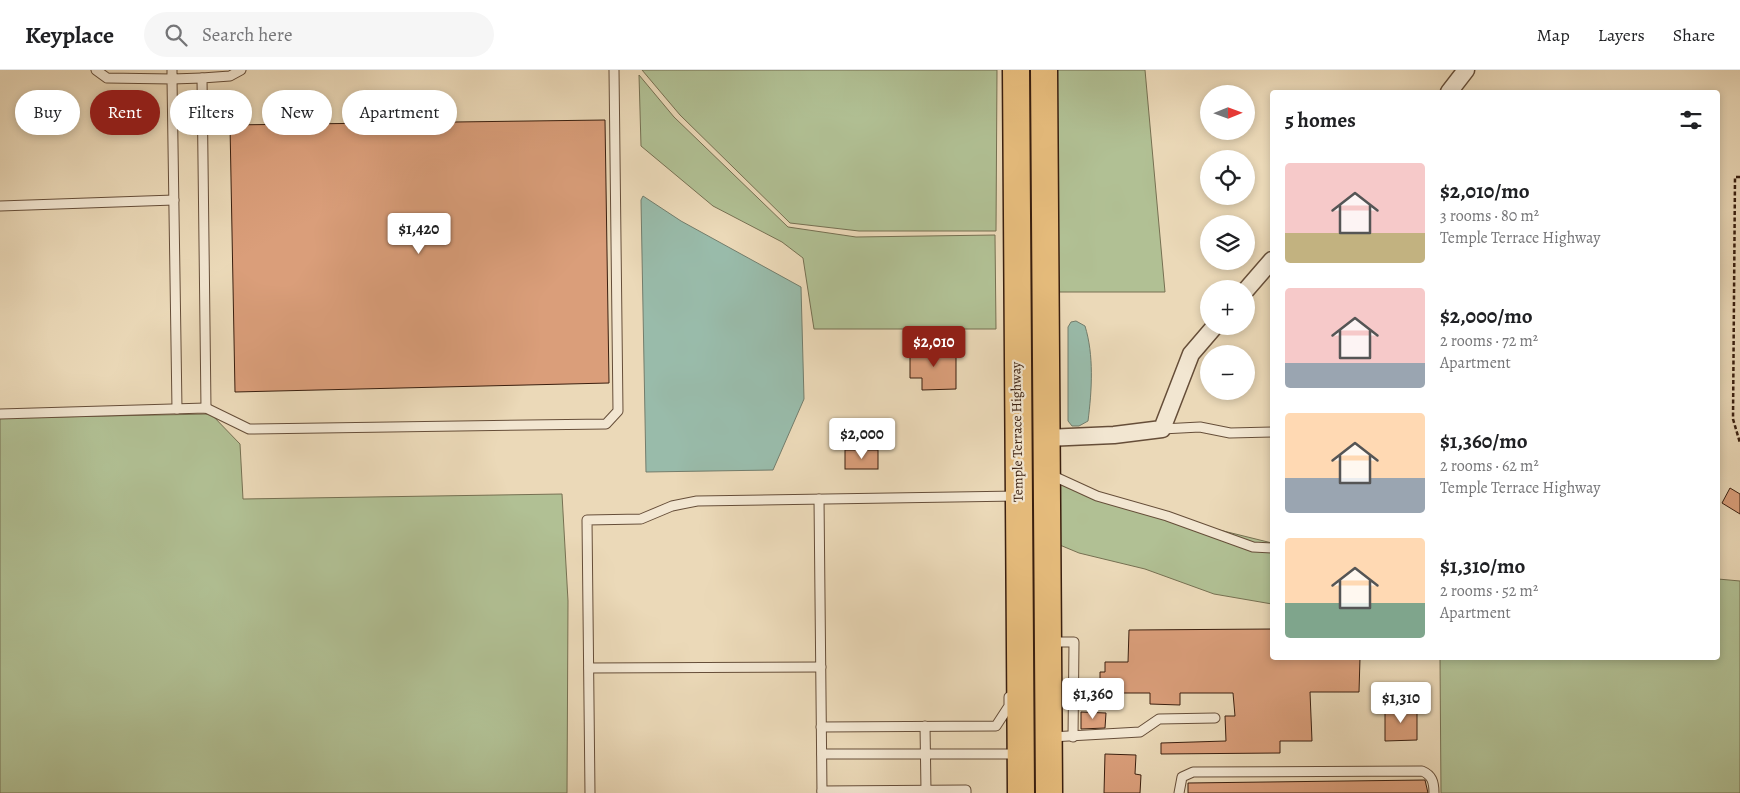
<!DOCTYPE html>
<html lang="en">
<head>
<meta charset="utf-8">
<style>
  :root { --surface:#fff; --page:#f6f6f6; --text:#202124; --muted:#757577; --line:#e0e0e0; --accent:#8f2418 }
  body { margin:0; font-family:Alegreya,serif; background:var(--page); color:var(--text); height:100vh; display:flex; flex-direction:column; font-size:19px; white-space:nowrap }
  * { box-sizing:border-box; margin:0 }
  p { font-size:16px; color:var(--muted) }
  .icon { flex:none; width:28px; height:28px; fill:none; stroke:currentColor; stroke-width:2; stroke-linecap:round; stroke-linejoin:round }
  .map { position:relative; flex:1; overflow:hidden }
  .details { position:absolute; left:1270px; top:20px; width:450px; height:570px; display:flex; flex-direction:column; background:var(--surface); border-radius:5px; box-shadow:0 2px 8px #0003 }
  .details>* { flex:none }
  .top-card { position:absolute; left:15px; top:20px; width:475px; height:45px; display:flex; gap:10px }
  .needle { width:32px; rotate:89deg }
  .buttons { position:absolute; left:1200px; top:15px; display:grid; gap:10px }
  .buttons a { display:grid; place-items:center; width:55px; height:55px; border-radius:50%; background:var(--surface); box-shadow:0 2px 8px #0003; font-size:25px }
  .price { position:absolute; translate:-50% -42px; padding:0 11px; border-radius:5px; background:#fff; color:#222; font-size:16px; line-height:32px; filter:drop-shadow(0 1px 2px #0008) }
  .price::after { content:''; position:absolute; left:50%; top:30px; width:15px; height:11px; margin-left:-8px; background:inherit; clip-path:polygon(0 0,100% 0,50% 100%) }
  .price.selected { background:var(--accent); color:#fff }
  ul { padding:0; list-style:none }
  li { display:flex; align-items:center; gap:15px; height:125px; padding:0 15px }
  li span { display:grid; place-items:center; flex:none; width:140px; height:100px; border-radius:5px; color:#555 }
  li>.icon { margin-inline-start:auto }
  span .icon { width:60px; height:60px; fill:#fffc; stroke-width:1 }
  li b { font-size:21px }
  h2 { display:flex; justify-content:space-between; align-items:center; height:60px; padding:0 15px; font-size:21px }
  .chip { padding:0 18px; border-radius:22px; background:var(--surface); box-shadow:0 2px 8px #0003; font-size:18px; line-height:45px }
  .chip.selected { background:var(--accent); color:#fff }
  header { display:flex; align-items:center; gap:30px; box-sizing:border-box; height:70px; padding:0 25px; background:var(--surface); border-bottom:1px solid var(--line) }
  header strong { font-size:24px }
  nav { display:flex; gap:28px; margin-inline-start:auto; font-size:18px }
  .search { width:350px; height:45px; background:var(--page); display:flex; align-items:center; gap:12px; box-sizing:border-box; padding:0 18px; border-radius:28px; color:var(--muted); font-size:19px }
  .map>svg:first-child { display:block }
  .green { fill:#b1c094; stroke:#767052 }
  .water { fill:#9ba; stroke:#737d6c }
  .building { fill:#da9e7a; stroke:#3a1f0f }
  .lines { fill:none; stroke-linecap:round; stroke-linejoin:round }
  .service-casing { stroke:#664e39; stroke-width:11 }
  .minor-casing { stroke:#664e39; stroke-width:19 }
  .primary-casing { stroke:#3a1f0f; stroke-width:29 }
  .path { stroke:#3a1f0f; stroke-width:2.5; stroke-dasharray:4 2.5; stroke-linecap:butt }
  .service { stroke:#f2e6d1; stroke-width:9 }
  .minor { stroke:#f2e6d1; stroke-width:16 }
  .primary { stroke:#e6bc7c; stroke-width:26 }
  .labels { text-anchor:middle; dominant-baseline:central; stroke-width:4.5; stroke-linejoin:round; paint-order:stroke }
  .street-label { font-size:14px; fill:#3a1f0f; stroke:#f2e6d1 }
</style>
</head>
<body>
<header>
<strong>Keyplace</strong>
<div class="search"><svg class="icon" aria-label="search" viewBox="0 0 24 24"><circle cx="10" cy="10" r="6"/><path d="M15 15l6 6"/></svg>Search here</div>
<nav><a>Map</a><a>Layers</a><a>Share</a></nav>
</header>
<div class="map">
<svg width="1740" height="723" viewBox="0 0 1740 723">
  <rect width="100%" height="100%" fill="#ebd9b8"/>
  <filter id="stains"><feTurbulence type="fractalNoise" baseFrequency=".004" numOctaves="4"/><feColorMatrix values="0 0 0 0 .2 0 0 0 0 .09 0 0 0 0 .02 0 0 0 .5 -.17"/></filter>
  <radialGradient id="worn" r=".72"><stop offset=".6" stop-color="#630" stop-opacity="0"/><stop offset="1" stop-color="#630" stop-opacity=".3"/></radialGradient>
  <g class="green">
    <polygon points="642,0 997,0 996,161 859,161 790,153 680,45"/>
    <polygon points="1052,0 1145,0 1165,222 1053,222"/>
    <polygon points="639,5 674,47 788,157 856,167 995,165 996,259 814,259 803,188 782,172 713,136 641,76"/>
    <polygon points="211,344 240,374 243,429 562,424 568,531 567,723 0,723 0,348"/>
    <polygon points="1060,410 1199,455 1272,473 1272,534 1214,524 1145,499 1079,483 1055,473"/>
    <polygon points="1718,509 1740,511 1740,723 1441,723 1440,588 1718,588"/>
  </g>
  <g class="water">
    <polygon points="643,126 681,151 801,217 804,329 773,400 646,402 641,130"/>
    <path d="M 1076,251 L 1085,256 C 1094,285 1092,320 1088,351 L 1079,356 L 1072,356 L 1068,351 L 1068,257 L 1071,252 Z"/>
  </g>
  <g class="building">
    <polygon points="605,50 609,313 235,322 230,55"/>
    <polygon points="921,274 944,274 944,285 956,285 956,319 922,320 922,308 910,308 910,285 921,285"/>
    <rect x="845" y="380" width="33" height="19"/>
    <polygon points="1730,418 1740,424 1740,444 1722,433"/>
    <polygon points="1272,559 1272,588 1360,588 1359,622 1310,622 1312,671 1280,671 1280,683 1161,684 1161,673 1226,671 1225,646 1235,646 1233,623 1180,623 1180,635 1150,634 1150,623 1100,623 1100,602 1105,602 1105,592 1128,592 1129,560"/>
    <polygon points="1417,638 1417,670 1385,671 1385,639"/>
    <polygon points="1081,642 1106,643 1105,658 1081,659"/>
    <polygon points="1105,684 1136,685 1135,704 1141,705 1140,723 1104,723"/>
    <polygon points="1425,710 1428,723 1188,723 1188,713"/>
  </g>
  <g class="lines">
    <g class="service-casing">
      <g id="service">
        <polyline points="96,0 107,8 172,9 177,339"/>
        <polyline points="172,0 172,9 202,8"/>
        <polyline points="0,136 174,130"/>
        <polyline points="206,338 202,8 230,6 241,0"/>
        <polyline points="0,344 206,338 249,359 606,354 618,341 614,0"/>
        <polyline points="1162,359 1200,357 1230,363 1272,362"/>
        <polyline points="1049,404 1097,426 1167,446 1253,477 1272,478"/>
        <polyline points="819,429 822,723"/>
        <polyline points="1051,572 1074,572 1073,667"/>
        <polyline points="589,598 821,597"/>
        <polyline points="925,656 926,720"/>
        <polyline points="821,657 996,656 1009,636 1009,627"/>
        <polyline points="1051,667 1140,662 1159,649 1215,648"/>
        <polyline points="822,684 1019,684"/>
        <polyline points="822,721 966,720 966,723"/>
        <polyline points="590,723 587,450 641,449 672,436 697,431 1018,426"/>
        <path d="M 1179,723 L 1182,707 L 1193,702 L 1422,701 C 1432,705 1434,712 1434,723"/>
      </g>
    </g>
    <g class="minor-casing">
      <g id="minor">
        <polyline points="1449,22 1466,0"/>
        <polyline points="1246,220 1272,190"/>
        <polyline points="1046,368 1114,365 1162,359 1191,284 1215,256"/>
      </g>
    </g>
    <g class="primary-casing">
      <g id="primary">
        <polyline points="1016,0 1021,723"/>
        <polyline points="1044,0 1049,723"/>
      </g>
    </g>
    <polyline class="path" points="1740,107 1735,107 1733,349 1740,373"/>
    <use href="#service" class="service"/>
    <use href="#minor" class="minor"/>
    <use href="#primary" class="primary"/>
  </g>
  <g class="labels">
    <g class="street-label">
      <text transform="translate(1017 362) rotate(-91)">Temple Terrace Highway</text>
    </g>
  </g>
  <rect width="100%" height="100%" filter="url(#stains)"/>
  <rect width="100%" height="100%" fill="url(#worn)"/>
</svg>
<div class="buttons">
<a><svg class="needle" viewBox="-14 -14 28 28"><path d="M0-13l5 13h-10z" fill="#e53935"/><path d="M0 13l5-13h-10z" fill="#757577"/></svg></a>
<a><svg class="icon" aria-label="locate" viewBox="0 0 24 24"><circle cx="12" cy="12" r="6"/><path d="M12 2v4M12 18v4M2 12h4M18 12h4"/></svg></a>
<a><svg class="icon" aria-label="layers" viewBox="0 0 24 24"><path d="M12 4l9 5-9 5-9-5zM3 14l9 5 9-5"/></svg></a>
<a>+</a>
<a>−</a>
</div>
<b class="price" style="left:419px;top:185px">$1,420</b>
<b class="price selected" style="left:934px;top:298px">$2,010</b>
<b class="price" style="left:862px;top:390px">$2,000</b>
<b class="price" style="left:1093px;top:650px">$1,360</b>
<b class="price" style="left:1401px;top:654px">$1,310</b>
<div class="top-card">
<a class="chip">Buy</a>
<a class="chip selected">Rent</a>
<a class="chip">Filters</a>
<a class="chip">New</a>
<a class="chip">Apartment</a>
</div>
<section class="details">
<h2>5 homes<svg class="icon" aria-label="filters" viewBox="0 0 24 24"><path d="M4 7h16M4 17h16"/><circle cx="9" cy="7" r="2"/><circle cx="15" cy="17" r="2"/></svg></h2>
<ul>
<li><span style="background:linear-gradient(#f6c9c9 70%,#c2b280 0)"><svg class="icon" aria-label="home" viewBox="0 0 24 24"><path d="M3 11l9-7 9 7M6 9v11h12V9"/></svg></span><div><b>$2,010/mo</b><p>3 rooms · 80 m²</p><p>Temple Terrace Highway</p></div></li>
<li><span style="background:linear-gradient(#f6c9c9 75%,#9aa5b1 0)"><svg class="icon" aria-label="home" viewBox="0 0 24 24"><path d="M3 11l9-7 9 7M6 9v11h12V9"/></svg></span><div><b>$2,000/mo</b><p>2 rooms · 72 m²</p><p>Apartment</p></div></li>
<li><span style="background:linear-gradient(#ffd9b3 65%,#9aa5b1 0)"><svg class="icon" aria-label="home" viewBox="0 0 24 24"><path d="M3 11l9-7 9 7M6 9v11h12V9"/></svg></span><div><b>$1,360/mo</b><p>2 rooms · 62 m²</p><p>Temple Terrace Highway</p></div></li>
<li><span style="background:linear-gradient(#ffd9b3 65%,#7fa58c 0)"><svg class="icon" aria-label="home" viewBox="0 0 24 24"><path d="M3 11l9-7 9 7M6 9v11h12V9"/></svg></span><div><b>$1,310/mo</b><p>2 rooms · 52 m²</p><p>Apartment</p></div></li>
</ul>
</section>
</div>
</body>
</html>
